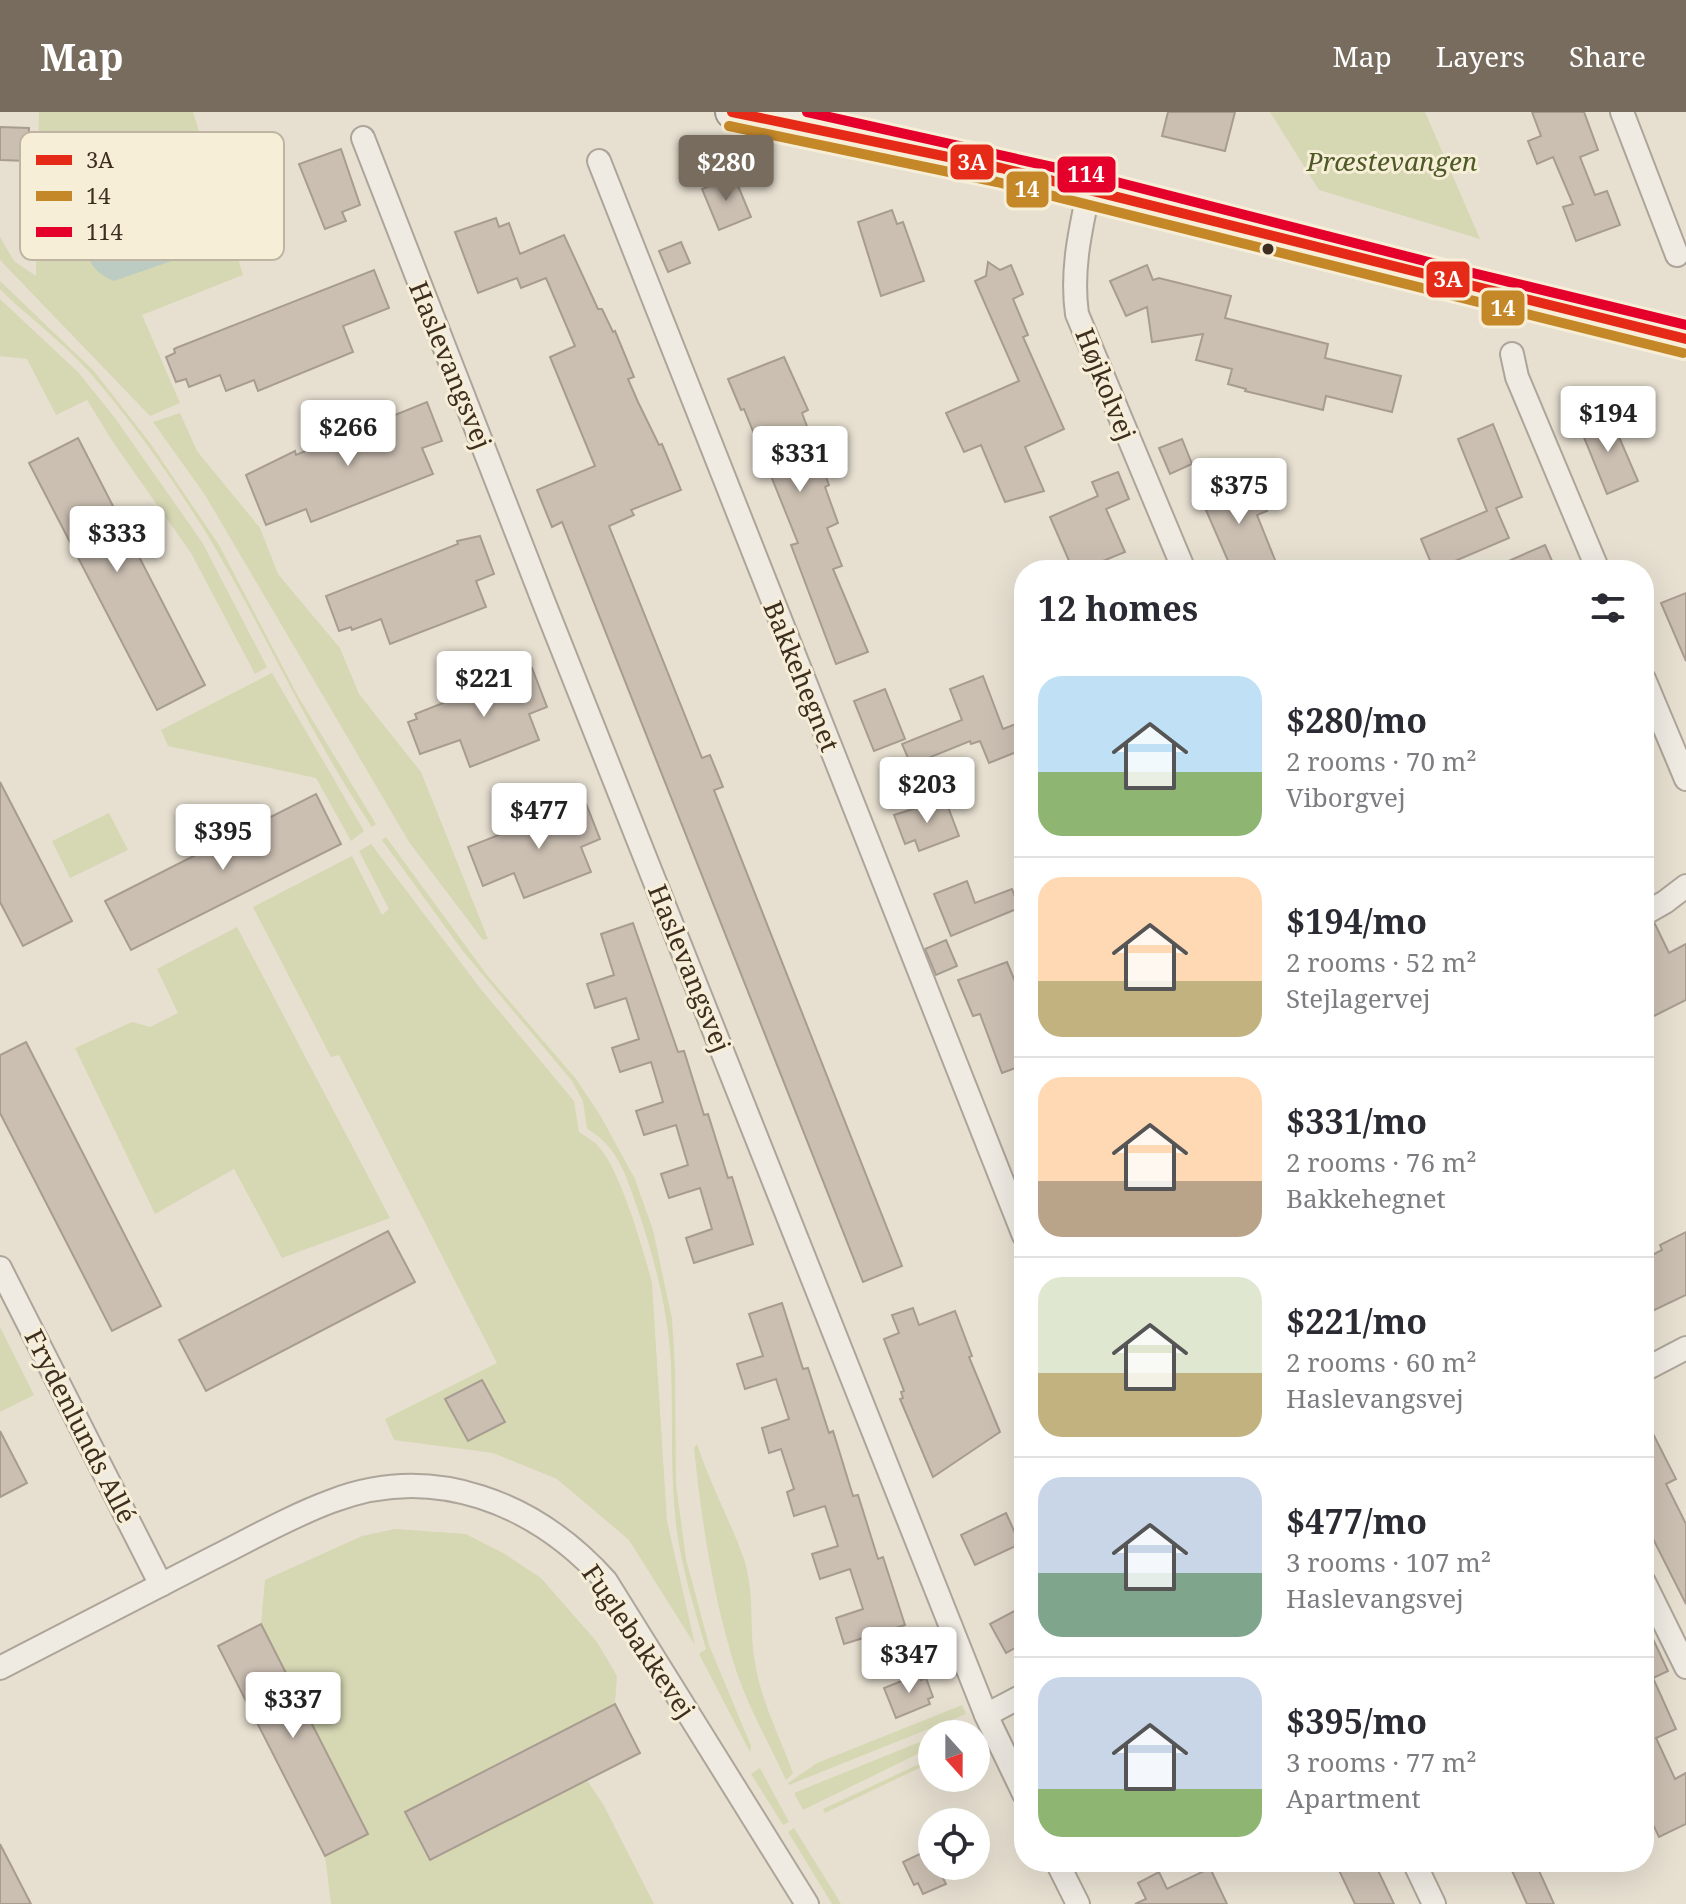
<!DOCTYPE html>
<html lang="en">
<head>
<meta charset="utf-8">
<style>
  :root { --surface:#fff; --page:#f7f7f7; --text:#2b2b33; --muted:#7c7c81; --line:#e1e1e2; --accent:#786c5e }
  body { margin:0; font-family:"Noto Serif",serif; background:var(--page); color:var(--text); height:100vh; display:flex; flex-direction:column; font-size:30px; white-space:nowrap }
  * { box-sizing:border-box; margin:0 }
  p { font-size:26px; color:var(--muted) }
  .icon { flex:none; width:44px; height:44px; fill:none; stroke:currentColor; stroke-width:2; stroke-linecap:round; stroke-linejoin:round }
  .map { position:relative; flex:1; overflow:hidden }
  .drawer { position:absolute; left:1014px; top:448px; width:640px; height:1312px; display:flex; flex-direction:column; background:var(--surface); border-radius:32px; box-shadow:0 8px 32px #0002 }
  .drawer>* { flex:none }
  .needle { width:52px; rotate:159deg }
  .controls { position:absolute; left:918px; top:1608px; display:grid; gap:16px }
  .controls a { display:grid; place-items:center; width:72px; height:72px; border-radius:50%; background:var(--surface); box-shadow:0 8px 32px #0002; font-size:40px }
  .price { position:absolute; translate:-50% -68px; padding:0 18px; border-radius:8px; background:#fff; color:#222; font-size:26px; line-height:52px; filter:drop-shadow(0 2px 4px #0008) }
  .price::after { content:''; position:absolute; left:50%; top:48px; width:24px; height:18px; margin-left:-12px; background:inherit; clip-path:polygon(0 0,100% 0,50% 100%) }
  .price.on { background:var(--accent); color:#fff }
  ul { padding:0; list-style:none }
  li { display:flex; align-items:center; gap:24px; height:200px; padding:0 24px }
  li+li { border-top:2px solid var(--line) }
  li span { display:grid; place-items:center; flex:none; width:224px; height:160px; border-radius:24px; color:#555 }
  li>.icon { margin-inline-start:auto }
  span .icon { width:96px; height:96px; fill:#fffc; stroke-width:1 }
  li b { font-size:34px }
  h2 { display:flex; justify-content:space-between; align-items:center; height:96px; padding:0 24px; font-size:34px }
  header { display:flex; align-items:center; gap:48px; box-sizing:border-box; height:112px; padding:0 40px; background:var(--accent); color:#fff }
  header strong { font-size:38px }
  nav { display:flex; gap:44px; margin-inline-start:auto; font-size:28px }
  .map>svg:first-child { display:block }
  .green { fill:#d6d7b3 }
  .water { fill:#bcccc2 }
  .building { fill:#cbbfb2; stroke:#a89c90; stroke-width:2 }
  .lines { fill:none; stroke-linecap:round; stroke-linejoin:round }
  .street-casing { stroke:#ada599; stroke-width:26 }
  .secondary-casing { stroke:#9c958a; stroke-width:36 }
  .street { stroke:#efebe3; stroke-width:22 }
  .secondary { stroke:#efebe3; stroke-width:32 }
  .bus-1-casing { stroke:#f7eed8; stroke-width:16 }
  .bus-2-casing { stroke:#f7eed8; stroke-width:16 }
  .bus-3-casing { stroke:#f7eed8; stroke-width:16 }
  .bus-1 { stroke:#e52b18; stroke-width:10 }
  .bus-2 { stroke:#c58829; stroke-width:10 }
  .bus-3 { stroke:#e4002b; stroke-width:10 }
  .bus-dot { fill:#3d2e20; stroke:#f7eed8; stroke-width:3 }
  .labels { text-anchor:middle; dominant-baseline:central; stroke-width:6; stroke-linejoin:round; paint-order:stroke }
  .park-label { font-size:26px; font-style:italic; fill:#4d5a26; stroke:#f7eed8 }
  .street-label { font-size:26px; fill:#3d2e20; stroke:#f7eed8 }
  .key { fill:#f7eed8; stroke:#bfb4a1; stroke-width:2 }
  .key-label { font-size:22px; fill:#3d2e20 }
  .line-badge { stroke:#f7eed8; stroke-width:3 }
  .badge-label { font-size:22px; text-anchor:middle; font-weight:bold; fill:#fff }
</style>
</head>
<body>
<header>
<strong>Map</strong>
<nav><a>Map</a><a>Layers</a><a>Share</a></nav>
</header>
<div class="map">
<svg width="1686" height="1792" viewBox="0 0 1686 1792">
  <rect width="100%" height="100%" fill="#e7e0d1"/>
  <g class="green">
    <polygon points="39,0 193,0 243,163 142,203 180,291 150,304 0,148 0,125 14,149 36,164"/>
    <polygon points="1270,0 1425,0 1480,127 1319,78"/>
    <path d="M 0,169 L 94,259 L 150,331 L 219,433 L 299,586 L 376,712 L 372,715 C 308,620 264,516 205,419 C 171,365 133,310 91,262 C 67,235 38,212 11,188 L 0,177 Z"/>
    <polygon points="0,187 78,260 115,306 202,430 267,555 255,562 191,441 115,333 87,288 56,303 27,247 0,244"/>
    <polygon points="180,301 197,339 260,416 278,462 340,536 359,582 421,660 488,827 483,828 409,730 205,383 153,310"/>
    <polygon points="272,561 364,719 351,729 316,666 168,634 161,618"/>
    <polygon points="109,701 128,738 70,766 52,729"/>
    <path d="M 386,725 L 487,863 L 576,967 L 600,1003 L 635,1067 L 653,1118 L 672,1207 L 675,1256 L 676,1372 L 686,1447 L 709,1533 L 751,1634 L 750,1640 L 699,1542 L 706,1537 C 694,1495 681,1455 676,1412 C 670,1359 673,1306 671,1253 C 668,1198 655,1149 638,1098 C 627,1066 618,1034 587,1017 L 583,989 L 572,969 L 462,838 L 382,728 Z"/>
    <path d="M 371,732 L 480,876 L 574,989 L 579,1020 C 586,1025 594,1029 599,1035 C 620,1058 644,1139 652,1171 L 667,1409 L 695,1533 L 629,1428 L 557,1367 L 493,1341 L 394,1328 L 385,1307 L 497,1251 L 339,943 L 331,945 L 253,795 L 352,744 L 382,803 L 389,797 L 359,739 Z"/>
    <polygon points="237,815 390,1106 282,1146 234,1057 155,1102 75,936 132,910 150,915 178,901 157,857"/>
    <polygon points="0,1215 34,1283 0,1300"/>
    <path d="M 697,1332 C 710,1372 730,1408 744,1447 C 755,1481 749,1516 755,1551 C 761,1589 780,1625 793,1661 L 786,1668 C 770,1633 749,1597 737,1561 C 713,1487 702,1412 694,1336 Z"/>
    <polygon points="395,1417 466,1422 503,1441 541,1466 597,1530 617,1564 615,1592 405,1700 430,1748 587,1668 604,1694 654,1792 331,1792 325,1744 368,1722 261,1512 265,1468 362,1424"/>
    <polygon points="962,1593 966,1602 789,1673 788,1671 817,1651"/>
    <polygon points="932,1625 932,1635 803,1698 794,1681"/>
    <polygon points="932,1646 932,1650 825,1701 823,1697"/>
    <polygon points="760,1656 789,1710 783,1713 751,1662"/>
    <polygon points="794,1716 835,1782 841,1792 832,1792 788,1720"/>
  </g>
  <path class="water" d="M 91,96 L 190,99 C 204,106 207,118 209,131 L 200,139 L 114,169 C 79,154 88,134 87,100 Z"/>
  <g class="building">
    <polygon points="1168,0 1235,0 1225,39 1162,24"/>
    <polygon points="1532,0 1584,0 1598,38 1580,45 1595,83 1607,79 1620,113 1576,129 1563,95 1573,92 1553,45 1537,52 1528,29 1541,24"/>
    <polygon points="0,15 29,16 28,49 0,48"/>
    <polygon points="341,37 360,93 342,100 346,109 325,117 299,52"/>
    <polygon points="734,64 751,105 719,118 702,77"/>
    <polygon points="892,98 897,112 903,110 924,169 881,184 858,110"/>
    <polygon points="496,106 499,115 509,111 520,142 564,123 598,197 602,197 613,220 615,219 634,265 628,267 638,290 659,333 662,332 681,378 631,398 634,403 609,414 702,646 710,643 723,675 714,678 902,1154 863,1170 562,410 552,415 537,378 595,354 550,245 575,234 546,166 521,176 517,166 478,181 455,120"/>
    <polygon points="681,130 690,151 668,160 659,139"/>
    <polygon points="988,150 1000,158 1011,153 1023,182 1013,187 1028,223 1023,225 1064,317 1025,335 1044,379 1005,390 981,333 964,340 946,301 1019,269 975,169 986,164"/>
    <polygon points="1147,153 1153,168 1159,166 1231,184 1225,206 1328,232 1325,246 1401,264 1392,300 1326,284 1323,298 1245,279 1246,277 1228,272 1232,257 1196,248 1203,222 1152,230 1147,195 1126,204 1110,169"/>
    <polygon points="374,158 389,196 343,214 353,240 258,279 254,268 226,279 220,263 189,275 186,267 176,270 166,245 175,241 174,237 176,236"/>
    <polygon points="784,245 808,298 802,301 829,373 825,375 838,411 827,416 842,454 833,457 868,540 836,552 791,433 798,431 744,297 741,298 728,267"/>
    <polygon points="427,290 442,329 422,336 433,362 311,410 306,397 266,413 246,363 295,339 296,343"/>
    <polygon points="1605,300 1610,312 1613,311 1638,369 1607,382 1583,323 1587,322 1582,310"/>
    <polygon points="1493,312 1522,385 1496,396 1509,426 1434,458 1421,427 1487,399 1458,327"/>
    <polygon points="78,326 205,573 157,598 29,351"/>
    <polygon points="1182,327 1192,352 1170,362 1159,336"/>
    <polygon points="1118,360 1129,387 1106,397 1125,440 1081,458 1073,458 1050,405 1098,384 1092,370"/>
    <polygon points="1216,367 1222,383 1255,370 1267,399 1257,403 1279,458 1232,458 1196,375"/>
    <polygon points="480,424 494,462 476,469 486,495 390,532 381,507 352,518 351,515 339,519 326,484 458,432 457,429"/>
    <polygon points="1545,433 1556,458 1488,458"/>
    <polygon points="1686,481 1686,549 1661,491"/>
    <polygon points="532,556 547,595 529,602 539,628 470,655 460,628 420,642 408,610 417,607 415,602"/>
    <polygon points="983,564 1003,617 1024,609 1024,637 989,651 980,629 971,632 970,629 911,653 902,632 962,608 950,577"/>
    <polygon points="885,577 905,627 874,639 854,589"/>
    <polygon points="0,670 72,809 23,834 0,790"/>
    <polygon points="316,682 341,732 131,838 105,789"/>
    <polygon points="945,687 959,724 919,739 915,728 905,732 894,703"/>
    <polygon points="585,689 600,727 581,735 591,760 524,786 514,761 483,774 468,735"/>
    <polygon points="967,769 975,791 1012,777 1019,796 951,824 934,782"/>
    <polygon points="633,811 678,940 684,939 704,1003 708,1002 728,1066 732,1065 753,1132 694,1151 686,1126 712,1117 700,1076 669,1086 661,1062 688,1053 676,1013 644,1023 636,999 663,990 651,950 620,960 612,936 639,927 626,886 595,896 587,872 614,863 601,822"/>
    <polygon points="1655,812 1669,841 1686,832 1686,888 1644,909 1644,816"/>
    <polygon points="946,828 957,854 936,863 925,837"/>
    <polygon points="1007,850 1019,879 1024,877 1024,953 1002,961 980,902 973,904 958,868"/>
    <polygon points="26,930 161,1194 112,1219 0,1001 0,943"/>
    <polygon points="388,1119 415,1170 206,1279 179,1228"/>
    <polygon points="1686,1120 1686,1183 1644,1203 1644,1147 1662,1138 1660,1133"/>
    <polygon points="782,1191 803,1257 808,1256 829,1321 833,1319 853,1384 858,1383 878,1447 883,1445 905,1513 844,1532 836,1506 863,1497 850,1457 820,1467 812,1442 838,1434 825,1394 794,1404 787,1380 794,1377 781,1337 769,1341 762,1316 789,1307 776,1267 745,1277 737,1252 763,1244 749,1202"/>
    <polygon points="913,1196 919,1213 955,1199 972,1244 969,1245 1000,1320 933,1365 900,1287 903,1286 901,1280 904,1279 884,1227 899,1221 892,1203"/>
    <polygon points="482,1268 505,1310 468,1329 445,1287"/>
    <polygon points="1644,1304 1676,1367 1666,1372 1686,1412 1686,1492 1644,1409"/>
    <polygon points="0,1319 27,1371 0,1385"/>
    <polygon points="1006,1401 1020,1432 975,1453 961,1423"/>
    <polygon points="1024,1494 1024,1531 1006,1541 990,1512"/>
    <polygon points="1644,1508 1668,1559 1653,1566 1676,1617 1656,1626 1675,1667 1686,1661 1686,1712 1659,1725 1644,1694"/>
    <polygon points="261,1512 368,1722 325,1744 218,1534"/>
    <polygon points="919,1562 921,1568 926,1566 933,1585 928,1587 930,1592 896,1606 884,1576"/>
    <polygon points="615,1592 640,1641 430,1748 405,1700"/>
    <polygon points="0,1732 31,1792 0,1792"/>
    <polygon points="932,1736 932,1754 937,1754 946,1772 923,1782 918,1771 914,1773 903,1750"/>
    <polygon points="1335,1750 1374,1750 1394,1792 1355,1792"/>
    <polygon points="1508,1750 1535,1750 1554,1792 1527,1792"/>
    <polygon points="1210,1756 1227,1792 1135,1792 1146,1787 1138,1771 1159,1760 1167,1777"/>
  </g>
  <g class="lines">
    <g class="street-casing">
      <g id="street">
        <polyline points="1622,0 1677,143"/>
        <polyline points="363,26 544,491 986,1603 1024,1682"/>
        <polyline points="599,49 1024,1124"/>
        <path d="M 1089,77 C 1080,120 1071,159 1077,202 L 1184,458"/>
        <polyline points="1512,242 1517,265 1598,458"/>
        <polyline points="1644,567 1686,667"/>
        <polyline points="1644,802 1665,790 1686,774"/>
        <polyline points="0,1156 161,1473"/>
        <polyline points="1644,1258 1686,1236"/>
        <polyline points="1644,1470 1686,1555"/>
        <path d="M 0,1556 C 71,1520 141,1483 211,1447 C 251,1427 291,1404 332,1389 C 434,1350 536,1391 606,1469 L 807,1792"/>
        <polyline points="986,1603 1024,1583"/>
        <polyline points="1057,1750 1078,1792"/>
        <polyline points="1414,1750 1434,1792"/>
      </g>
    </g>
    <g class="secondary-casing">
      <path id="secondary" d="M 732,0 C 972,43 1208,108 1445,169 C 1525,189 1606,207 1686,227"/>
    </g>
    <use href="#street" class="street"/>
    <use href="#secondary" class="secondary"/>
    <g class="bus-1-casing">
      <polyline id="bus-1" points="732,0 1001,56 1686,227"/>
    </g>
    <g class="bus-2-casing">
      <polyline id="bus-2" points="729,14 997,70 1683,241"/>
    </g>
    <g class="bus-3-casing">
      <polyline id="bus-3" points="807,0 1093,64 1448,155 1686,213"/>
    </g>
    <use href="#bus-1" class="bus-1"/>
    <use href="#bus-2" class="bus-2"/>
    <use href="#bus-3" class="bus-3"/>
  </g>
  <circle class="bus-dot" cx="1268" cy="137" r="7"/>
  <g class="labels">
    <g class="park-label">
      <text x="1392" y="49">Præstevangen</text>
    </g>
    <g class="street-label">
      <text transform="translate(451 253) rotate(68)">Haslevangsvej</text>
      <text transform="translate(1106 272) rotate(68)">Højkolvej</text>
      <text transform="translate(802 564) rotate(68)">Bakkehegnet</text>
      <text transform="translate(690 856) rotate(68)">Haslevangsvej</text>
      <text transform="translate(81 1314) rotate(63)">Frydenlunds Allé</text>
      <text transform="translate(639 1529) rotate(56)">Fuglebakkevej</text>
    </g>
  </g>
  <rect x="20" y="20" width="264" height="128" rx="12" class="key"/>
  <rect x="36" y="43" width="36" height="10" fill="#e52b18"/>
  <rect x="36" y="79" width="36" height="10" fill="#c58829"/>
  <rect x="36" y="115" width="36" height="10" fill="#e4002b"/>
  <g class="key-label">
    <text x="86" y="56">3A</text>
    <text x="86" y="92">14</text>
    <text x="86" y="128">114</text>
  </g>
  <g class="line-badge">
    <rect x="949" y="31" width="46" height="38" rx="8" fill="#e52b18"/>
    <rect x="1056" y="43" width="61" height="39" rx="8" fill="#e4002b"/>
    <rect x="1005" y="58" width="45" height="39" rx="8" fill="#c58829"/>
    <rect x="1425" y="148" width="46" height="39" rx="8" fill="#e52b18"/>
    <rect x="1480" y="177" width="46" height="38" rx="8" fill="#c58829"/>
  </g>
  <g class="badge-label">
    <text x="972" y="58">3A</text>
    <text x="1086" y="70">114</text>
    <text x="1027" y="85">14</text>
    <text x="1448" y="175">3A</text>
    <text x="1503" y="204">14</text>
  </g>
</svg>
<div class="controls">
<a><svg class="needle" viewBox="-14 -14 28 28"><path d="M0-13l5 13h-10z" fill="#e53935"/><path d="M0 13l5-13h-10z" fill="#7c7c81"/></svg></a>
<a><svg class="icon" aria-label="locate" viewBox="0 0 24 24"><circle cx="12" cy="12" r="6"/><path d="M12 2v4M12 18v4M2 12h4M18 12h4"/></svg></a>
</div>
<b class="price on" style="left:726px;top:91px">$280</b>
<b class="price" style="left:1608px;top:342px">$194</b>
<b class="price" style="left:348px;top:356px">$266</b>
<b class="price" style="left:800px;top:382px">$331</b>
<b class="price" style="left:1239px;top:414px">$375</b>
<b class="price" style="left:117px;top:462px">$333</b>
<b class="price" style="left:484px;top:607px">$221</b>
<b class="price" style="left:927px;top:713px">$203</b>
<b class="price" style="left:539px;top:739px">$477</b>
<b class="price" style="left:223px;top:760px">$395</b>
<b class="price" style="left:909px;top:1583px">$347</b>
<b class="price" style="left:293px;top:1628px">$337</b>
<section class="drawer">
<h2>12 homes<svg class="icon" aria-label="filters" viewBox="0 0 24 24"><path d="M4 7h16M4 17h16"/><circle cx="9" cy="7" r="2"/><circle cx="15" cy="17" r="2"/></svg></h2>
<ul>
<li><span style="background:linear-gradient(#bfe0f5 60%,#8fb573 0)"><svg class="icon" aria-label="home" viewBox="0 0 24 24"><path d="M3 11l9-7 9 7M6 9v11h12V9"/></svg></span><div><b>$280/mo</b><p>2 rooms · 70 m²</p><p>Viborgvej</p></div></li>
<li><span style="background:linear-gradient(#ffd9b3 65%,#c2b280 0)"><svg class="icon" aria-label="home" viewBox="0 0 24 24"><path d="M3 11l9-7 9 7M6 9v11h12V9"/></svg></span><div><b>$194/mo</b><p>2 rooms · 52 m²</p><p>Stejlagervej</p></div></li>
<li><span style="background:linear-gradient(#ffd9b3 65%,#b9a48a 0)"><svg class="icon" aria-label="home" viewBox="0 0 24 24"><path d="M3 11l9-7 9 7M6 9v11h12V9"/></svg></span><div><b>$331/mo</b><p>2 rooms · 76 m²</p><p>Bakkehegnet</p></div></li>
<li><span style="background:linear-gradient(#dfe7d0 60%,#c2b280 0)"><svg class="icon" aria-label="home" viewBox="0 0 24 24"><path d="M3 11l9-7 9 7M6 9v11h12V9"/></svg></span><div><b>$221/mo</b><p>2 rooms · 60 m²</p><p>Haslevangsvej</p></div></li>
<li><span style="background:linear-gradient(#c9d6e8 60%,#7fa58c 0)"><svg class="icon" aria-label="home" viewBox="0 0 24 24"><path d="M3 11l9-7 9 7M6 9v11h12V9"/></svg></span><div><b>$477/mo</b><p>3 rooms · 107 m²</p><p>Haslevangsvej</p></div></li>
<li><span style="background:linear-gradient(#c9d6e8 70%,#8fb573 0)"><svg class="icon" aria-label="home" viewBox="0 0 24 24"><path d="M3 11l9-7 9 7M6 9v11h12V9"/></svg></span><div><b>$395/mo</b><p>3 rooms · 77 m²</p><p>Apartment</p></div></li>
</ul>
</section>
</div>
</body>
</html>
